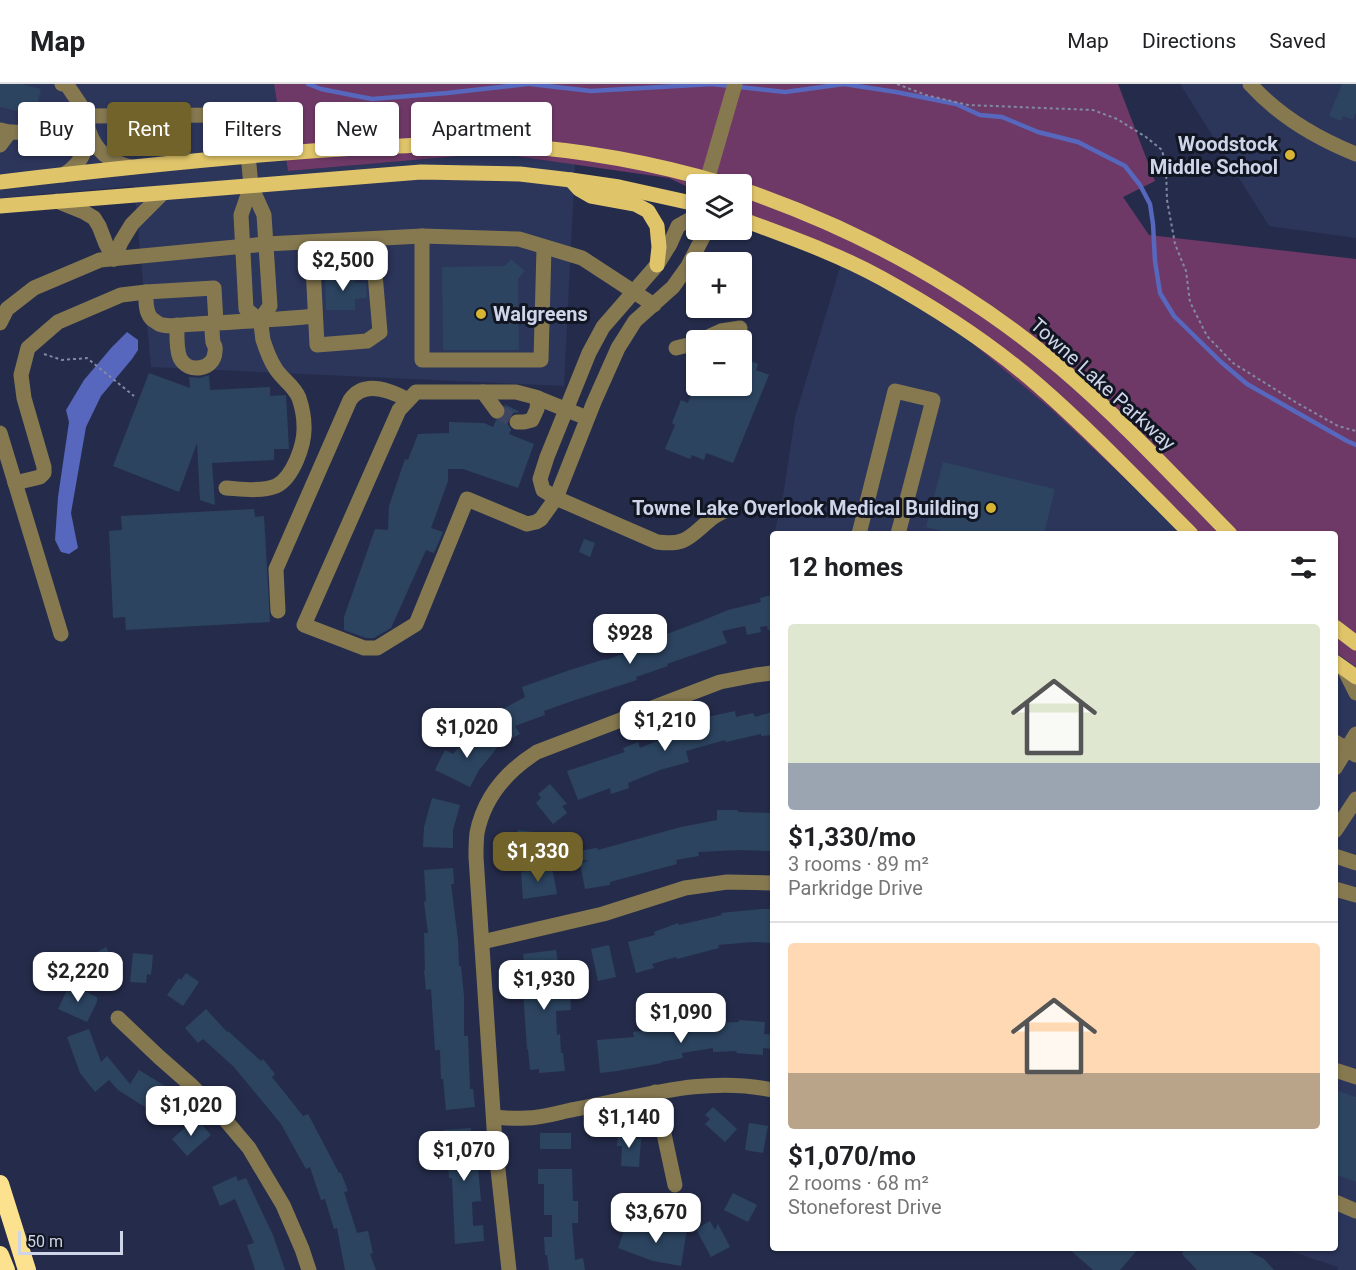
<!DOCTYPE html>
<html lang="en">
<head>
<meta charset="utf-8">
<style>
  :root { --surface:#fff; --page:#f6f6f6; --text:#202124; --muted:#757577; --line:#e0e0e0; --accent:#72632b }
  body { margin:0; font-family:Roboto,sans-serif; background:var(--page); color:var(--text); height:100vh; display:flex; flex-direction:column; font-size:22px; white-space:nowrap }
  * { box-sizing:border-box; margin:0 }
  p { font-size:20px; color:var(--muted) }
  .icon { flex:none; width:33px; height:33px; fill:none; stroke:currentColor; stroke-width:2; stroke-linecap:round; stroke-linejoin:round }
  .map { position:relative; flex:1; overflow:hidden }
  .sheet { position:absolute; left:770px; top:447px; width:568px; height:720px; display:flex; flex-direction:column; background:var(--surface); border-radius:6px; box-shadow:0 2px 4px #0004 }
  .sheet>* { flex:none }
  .banner { position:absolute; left:18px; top:18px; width:570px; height:54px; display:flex; gap:12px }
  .tools { position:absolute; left:686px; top:90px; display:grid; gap:12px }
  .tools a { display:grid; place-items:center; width:66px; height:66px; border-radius:6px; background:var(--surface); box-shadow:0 2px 4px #0004; font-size:30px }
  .scale { position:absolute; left:18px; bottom:15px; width:105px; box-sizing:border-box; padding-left:6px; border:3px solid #cfd5e9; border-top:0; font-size:16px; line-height:21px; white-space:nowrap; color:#cfd5e9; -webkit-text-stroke:4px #121623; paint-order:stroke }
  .price { position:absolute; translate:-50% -51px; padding:0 14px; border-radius:12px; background:#fff; color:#222; font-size:20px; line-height:39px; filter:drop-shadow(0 2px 3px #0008) }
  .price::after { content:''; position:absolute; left:50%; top:36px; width:18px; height:14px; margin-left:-9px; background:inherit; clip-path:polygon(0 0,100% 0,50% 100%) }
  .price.active { background:var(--accent); color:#fff }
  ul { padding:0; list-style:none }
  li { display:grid; align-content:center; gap:12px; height:318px; padding:0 18px }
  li+li { border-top:2px solid var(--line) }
  li span { display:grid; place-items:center; height:186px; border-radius:6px; color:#555 }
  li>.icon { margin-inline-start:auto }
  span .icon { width:108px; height:108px; fill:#fffc; stroke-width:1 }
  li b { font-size:26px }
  h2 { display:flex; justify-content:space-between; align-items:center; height:72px; padding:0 18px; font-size:26px }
  .tag { padding:0 21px; border-radius:6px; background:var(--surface); box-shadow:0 2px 4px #0004; font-size:21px; line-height:54px }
  .tag.active { background:var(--accent); color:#fff }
  header { display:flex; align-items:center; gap:36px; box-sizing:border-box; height:84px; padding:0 30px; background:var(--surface); border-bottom:2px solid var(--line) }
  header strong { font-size:28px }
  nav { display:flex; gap:33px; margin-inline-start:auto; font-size:21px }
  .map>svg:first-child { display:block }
  .built { fill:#2c355a }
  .green { fill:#6e3966 }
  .water { fill:#5667bd }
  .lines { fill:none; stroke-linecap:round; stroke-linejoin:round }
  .stream { stroke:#5667bd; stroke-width:4.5 }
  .building { fill:#2c4460 }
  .minor-tunnel { stroke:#3e4563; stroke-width:15; stroke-dasharray:15 8; stroke-linecap:butt }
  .path { stroke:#8289a2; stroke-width:2; stroke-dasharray:3 3; stroke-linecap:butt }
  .minor { stroke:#867950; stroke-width:15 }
  .major { stroke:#dfc46a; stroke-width:15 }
  .highway { stroke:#fce28e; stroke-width:18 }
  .poi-dot { fill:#d7b434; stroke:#121623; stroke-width:2 }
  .labels { text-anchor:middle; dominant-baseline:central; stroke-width:6; stroke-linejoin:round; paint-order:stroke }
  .poi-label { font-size:20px; font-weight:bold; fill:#cfd5e9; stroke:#121623; text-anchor:end }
  .street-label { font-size:20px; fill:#cfd5e9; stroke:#121623 }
</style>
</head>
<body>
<header>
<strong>Map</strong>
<nav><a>Map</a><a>Directions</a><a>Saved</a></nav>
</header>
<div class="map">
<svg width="1356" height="1186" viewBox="0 0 1356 1186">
  <rect width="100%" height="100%" fill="#252c4b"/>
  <g class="built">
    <polygon points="0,0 274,0 288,87 494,69 575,80 564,302 151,283 134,102 0,114"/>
    <polygon points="1180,0 1356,0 1356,154 1269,142"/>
    <polygon points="841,180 917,213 1051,325 1184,450 774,450 782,419 795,333"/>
    <polygon points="1335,568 1356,583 1356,1186 1337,1186 1338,1183 1281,1164 1335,1164"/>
  </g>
  <polygon class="green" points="274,0 1118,0 1155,97 1123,113 1149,151 1356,175 1356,583 1335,568 1335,450 1184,450 1051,325 917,213 741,130 741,100 696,100 696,107 669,94 494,69 288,87"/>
  <polygon class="water" points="127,248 138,256 138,266 132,275 101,312 86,343 71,429 78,464 69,470 61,468 55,456 58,413 69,338 66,326 84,296 112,263"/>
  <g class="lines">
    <g class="stream">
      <polyline points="308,0 321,5 372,15 447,9 527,0"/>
      <polyline points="530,0 591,7 712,0 785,8 844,0 896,8 956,20 980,31 1002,33 1038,48 1078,58 1125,82 1140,101 1150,120 1153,140 1155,177 1160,209 1174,232 1221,278 1247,300 1347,357 1356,361"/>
    </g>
  </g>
  <g class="building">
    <polygon points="0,0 22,0 41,5 35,31 0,23"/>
    <polygon points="1342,0 1356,0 1356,28 1353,36 1343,32 1341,37 1329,32"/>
    <polygon points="511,175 525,187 518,195 519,266 443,266 442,183 505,182"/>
    <polygon points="355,190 355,199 366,199 367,214 355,215 355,226 326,226 325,191"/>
    <polygon points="741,273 758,280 756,286 769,291 733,379 706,369 704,376 692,371 690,375 665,365 675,341 672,339 681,316 688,319 695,302 741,302"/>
    <polygon points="149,289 190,304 189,293 200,294 209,291 210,306 270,303 270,312 286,311 289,365 274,365 274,376 212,379 215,421 200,416 197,359 179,408 113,382"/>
    <polygon points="504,320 520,328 513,329 508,334 507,339 511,346 509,350 534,360 518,404 463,385 448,385 448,397 431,444 443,448 434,469 426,466 391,544 374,554 366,554 344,546 344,533 375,445 388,446 389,422 405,375 408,376 418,350 449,349 449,338 484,339 493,343 496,336 502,335 506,331 507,325"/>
    <polygon points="943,378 1055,405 1044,450 955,450 926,443"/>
    <polygon points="254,425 255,433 264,432 270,538 126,546 125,533 113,534 109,447 122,446 121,432"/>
    <polygon points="584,455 595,459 590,473 579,468"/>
    <polygon points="772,511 772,546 768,546 767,542 760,543 761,548 747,551 745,542 722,547 727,559 667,580 668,582 636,593 637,596 575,616 544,627 545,631 515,642 520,650 505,658 490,632 525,613 522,603 570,586 605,575 606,576 647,561 645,554 663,548 664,551 699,538 728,526 761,518 760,514"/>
    <polygon points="735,627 736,633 753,629 755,633 772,628 772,651 761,652 761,650 726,658 725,656 686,667 689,678 660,686 628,699 629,704 611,710 610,704 578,716 567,687 625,668 623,664 638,658 640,664 662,655 660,649 689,641 688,637"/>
    <polygon points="474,645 497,664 479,686 470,703 435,686 445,666 453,670"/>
    <polygon points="550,700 567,720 562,722 567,729 553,740 536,719 541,714 538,710"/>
    <polygon points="432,714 460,721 453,746 453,764 423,763 424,743"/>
    <polygon points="717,726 738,726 738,728 772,729 771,767 739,766 698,768 699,772 676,776 677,780 610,798 610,801 585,805 580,779 589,777 559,773 559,770 597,764 598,766 681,743 717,736"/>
    <polygon points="518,746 549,750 546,772 515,768"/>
    <polygon points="552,783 557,810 523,815 521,788"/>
    <polygon points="453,784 454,800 451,800 458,856 459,882 461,882 464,912 464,952 468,952 470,1005 473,1005 475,1023 446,1026 443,995 441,995 440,966 435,966 431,905 426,906 424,886 425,886 424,849 428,849 424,818 426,817 424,786"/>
    <polygon points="761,825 772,825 772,859 752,858 718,861 719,864 677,875 676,873 652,880 654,884 636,889 628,858 655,851 654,848 678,839 679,841 722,831 721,829"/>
    <polygon points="609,861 616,893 598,897 591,865"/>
    <polygon points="106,863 122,892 98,904 83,876"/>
    <polygon points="556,866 562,907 570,906 571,926 556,927 557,951 560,950 561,969 563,969 565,987 539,989 539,985 530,986 528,965 527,965 523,905 527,905 523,870"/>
    <polygon points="133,869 153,871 151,891 147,890 146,899 130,898"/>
    <polygon points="186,889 199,898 183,922 167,911 179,894 181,896"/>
    <polygon points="70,900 97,913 97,918 87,938 58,925"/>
    <polygon points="206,925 227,948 228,947 261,977 263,975 275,990 272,993 303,1032 308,1030 339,1089 341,1089 348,1107 344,1108 357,1149 368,1147 373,1169 370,1170 376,1186 345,1186 337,1144 334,1145 325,1115 321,1116 310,1083 306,1085 281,1040 234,983 203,955 198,959 185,944"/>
    <polygon points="739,936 765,938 764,950 772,951 772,965 763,964 763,971 736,969 737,967 713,968 713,964 682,969 683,974 661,978 662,979 617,987 600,989 597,956 634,953 633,948 685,939 686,949 706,945 706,939 739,938"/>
    <polygon points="89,945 101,978 107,972 130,1000 139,986 170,1005 185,1017 167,1040 148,1025 118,1006 109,996 95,1008 80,989 67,953"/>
    <polygon points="1335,1006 1356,1013 1356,1098 1335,1090"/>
    <polygon points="713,1023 737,1045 725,1058 705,1040 710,1035 705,1031"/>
    <polygon points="196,1034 211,1051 187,1072 172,1055"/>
    <polygon points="749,1039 768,1042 763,1069 745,1066"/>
    <polygon points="471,1044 471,1050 478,1049 478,1062 476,1062 481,1117 472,1118 473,1142 483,1141 484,1157 455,1160 452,1094 449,1094 447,1063 444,1064 443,1046"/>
    <polygon points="618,1048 634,1049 633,1055 641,1055 639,1083 621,1082 622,1062 617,1062"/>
    <rect x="540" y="1049" width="31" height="16"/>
    <polygon points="538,1085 572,1085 573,1117 578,1117 578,1139 572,1139 575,1176 583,1174 585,1186 549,1186 547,1171 545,1171 544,1153 552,1153 552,1131 544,1131 544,1100 538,1100"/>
    <polygon points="236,1092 238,1097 246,1094 273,1151 285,1186 255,1186 247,1161 254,1159 235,1115 220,1122 212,1103"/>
    <polygon points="733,1109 757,1121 748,1138 724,1126"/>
    <polygon points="710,1137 715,1146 718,1140 730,1163 711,1173 696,1145"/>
    <polygon points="663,1140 687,1145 681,1182 653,1177 618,1164 625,1144 637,1148 639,1142 661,1150"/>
    <polygon points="1068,1164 1139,1164 1120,1186 1093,1186"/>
    <polygon points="1185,1164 1243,1164 1264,1175 1274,1186 1197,1186 1182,1170"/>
  </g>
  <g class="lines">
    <polyline class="minor-tunnel" points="497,327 517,338"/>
    <g class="path">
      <polyline points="897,0 926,11 968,21 1093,26 1117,35 1146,53 1162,66 1166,84 1167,116 1175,160 1186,187 1190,218 1207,252 1233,279 1297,319 1338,342 1356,347"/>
      <polyline points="44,270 62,276 87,274 134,312"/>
    </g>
    <g class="minor">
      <path d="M 1250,0 C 1279,32 1316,54 1356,70"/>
      <path d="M 0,46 C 25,54 64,39 88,32 L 67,1 L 62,0"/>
      <path d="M 89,47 C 96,68 110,78 131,83"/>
      <polyline points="0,61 9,49"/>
      <path d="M 63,91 C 87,77 89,57 88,32 L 221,31 L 232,31 L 239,34 L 243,37 L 246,49 L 251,102 L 264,131 L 270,222 L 259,237"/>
      <polyline points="706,100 735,0"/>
      <polyline points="57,117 84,128 94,134 99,142 106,160 114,175"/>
      <path d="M 696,132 L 678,142 L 670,160 L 657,181 L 603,243 L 589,269 L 547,373 L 540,395 L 543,406 L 556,414 L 657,458 C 687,462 690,452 711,435 C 715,431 722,428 727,426"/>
      <polyline points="422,152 422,276 541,276 544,164"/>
      <polygon points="372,155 380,248 367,257 317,261 313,182 350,174"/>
      <polyline points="114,175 121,158 132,140 162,110"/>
      <polyline points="0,239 7,225 34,204 100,176 266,160 422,152 519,155 582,174 654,221"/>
      <path d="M 216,239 L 214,204 L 146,208 C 146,216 145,227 151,234 C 151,235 158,239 159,240 C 169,244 184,240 196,240 C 236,238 275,236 315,232"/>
      <path d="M 177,241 C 177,251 176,265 180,274 C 188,290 214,286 215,268 C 216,262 215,264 213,258 C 212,252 212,245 212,239"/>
      <polyline points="701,256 721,247 740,244"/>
      <polyline points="676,264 696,259"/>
      <polyline points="483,308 497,327"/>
      <polyline points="587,334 535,313 516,308 416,308 399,326 304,541 364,564 377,564 416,540 467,415 527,440 536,438 541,435 556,414 594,318 618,264 635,237 673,203 688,182 704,151 702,146"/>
      <polyline points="517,338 524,338 532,336 537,325 538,314"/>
      <polyline points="0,349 61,550"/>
      <polyline points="15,399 40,393 44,389 44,383 24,314 21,291 28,264 58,238 121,211 146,208"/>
      <path d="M 226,404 C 242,405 260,408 276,402 C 293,394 305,360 304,342 C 304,333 302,323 299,314 C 294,301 280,294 274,282 C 269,274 266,265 263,256 C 262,251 262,243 260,238 C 257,233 250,229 246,225 L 241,131 L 251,102"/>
      <polyline points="859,450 895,307 933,316 898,450"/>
      <path d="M 278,527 L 276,485 L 350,316 C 364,296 390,306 408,316"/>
      <polyline points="1344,585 1356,609"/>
      <polyline points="1335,658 1356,671"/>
      <polyline points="1335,684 1356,650"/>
      <polyline points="1335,747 1356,715"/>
      <polyline points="1335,772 1356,779"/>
      <polyline points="1335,805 1356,811"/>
      <polyline points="482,858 603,830 685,804 727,798 772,799"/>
      <polyline points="118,934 159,973 192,1002 222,1032 249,1064 283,1121 302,1165 309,1186"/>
      <polyline points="1335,986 1356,993"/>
      <polyline points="655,1008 675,1101"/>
      <path d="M 494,1033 C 504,1034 515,1035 526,1034 C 541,1034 557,1029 571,1026 C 638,1014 704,991 772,1006"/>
      <polyline points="1335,1118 1356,1127"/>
      <path d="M 509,1186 L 495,1058 L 476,773 C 476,765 476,757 477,749 C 484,713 507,687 537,668 L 720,598 L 756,591 L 772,589"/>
    </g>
    <g class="major">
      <polyline points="571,96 579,105 591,112 635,120 648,127 657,142 659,163 657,181"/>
      <path d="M 0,98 C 119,84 237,71 357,64 C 405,62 453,58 502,61 C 575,65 654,79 724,100"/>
      <path d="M 741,105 C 858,145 966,204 1061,284 C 1121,335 1175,394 1230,450"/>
      <polyline points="0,122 421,88 520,90 571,96 619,103 696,120"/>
      <path d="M 741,135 C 789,153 838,170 883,195 C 937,225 991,260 1038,301 C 1091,347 1141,400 1191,450"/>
      <polyline points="1335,543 1356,559"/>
      <polyline points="1335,578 1356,593"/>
    </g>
    <g class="highway">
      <polyline points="0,1100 27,1186"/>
      <polyline points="0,1171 6,1186"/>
    </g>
  </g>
  <g class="poi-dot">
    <circle cx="1290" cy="71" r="6"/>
    <circle cx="481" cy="230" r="6"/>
    <circle cx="991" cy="424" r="6"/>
  </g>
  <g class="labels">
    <g class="poi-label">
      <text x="1278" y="60">Woodstock<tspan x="1278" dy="23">Middle School</tspan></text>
      <text x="493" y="230" text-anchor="start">Walgreens</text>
      <text x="979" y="424">Towne Lake Overlook Medical Building</text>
    </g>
    <g class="street-label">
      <text transform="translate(1103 300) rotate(42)">Towne Lake Parkway</text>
    </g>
  </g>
</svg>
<div class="tools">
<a><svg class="icon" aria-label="layers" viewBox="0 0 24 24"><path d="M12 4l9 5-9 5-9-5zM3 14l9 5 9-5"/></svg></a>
<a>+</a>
<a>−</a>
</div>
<div class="scale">50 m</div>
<b class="price" style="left:343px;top:208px">$2,500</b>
<b class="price" style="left:630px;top:581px">$928</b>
<b class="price" style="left:665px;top:668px">$1,210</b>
<b class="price" style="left:467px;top:675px">$1,020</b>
<b class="price active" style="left:538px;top:799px">$1,330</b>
<b class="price" style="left:78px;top:919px">$2,220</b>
<b class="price" style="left:544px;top:927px">$1,930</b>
<b class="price" style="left:681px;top:960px">$1,090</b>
<b class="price" style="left:191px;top:1053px">$1,020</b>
<b class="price" style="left:629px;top:1065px">$1,140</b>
<b class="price" style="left:464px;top:1098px">$1,070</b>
<b class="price" style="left:656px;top:1160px">$3,670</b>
<div class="banner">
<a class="tag">Buy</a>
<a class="tag active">Rent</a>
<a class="tag">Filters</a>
<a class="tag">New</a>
<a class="tag">Apartment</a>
</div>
<section class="sheet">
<h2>12 homes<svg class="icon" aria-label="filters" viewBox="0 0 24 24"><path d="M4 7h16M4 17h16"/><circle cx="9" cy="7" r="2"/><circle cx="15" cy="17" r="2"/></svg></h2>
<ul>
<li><span style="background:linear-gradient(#dfe7d0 75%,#9aa5b1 0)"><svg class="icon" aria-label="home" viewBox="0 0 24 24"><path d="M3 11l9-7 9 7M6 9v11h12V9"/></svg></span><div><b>$1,330/mo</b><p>3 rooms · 89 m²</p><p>Parkridge Drive</p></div></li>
<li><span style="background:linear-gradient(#ffd9b3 70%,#b9a48a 0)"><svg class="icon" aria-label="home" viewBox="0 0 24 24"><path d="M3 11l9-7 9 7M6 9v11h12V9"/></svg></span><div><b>$1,070/mo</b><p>2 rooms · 68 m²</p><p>Stoneforest Drive</p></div></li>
</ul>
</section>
</div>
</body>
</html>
